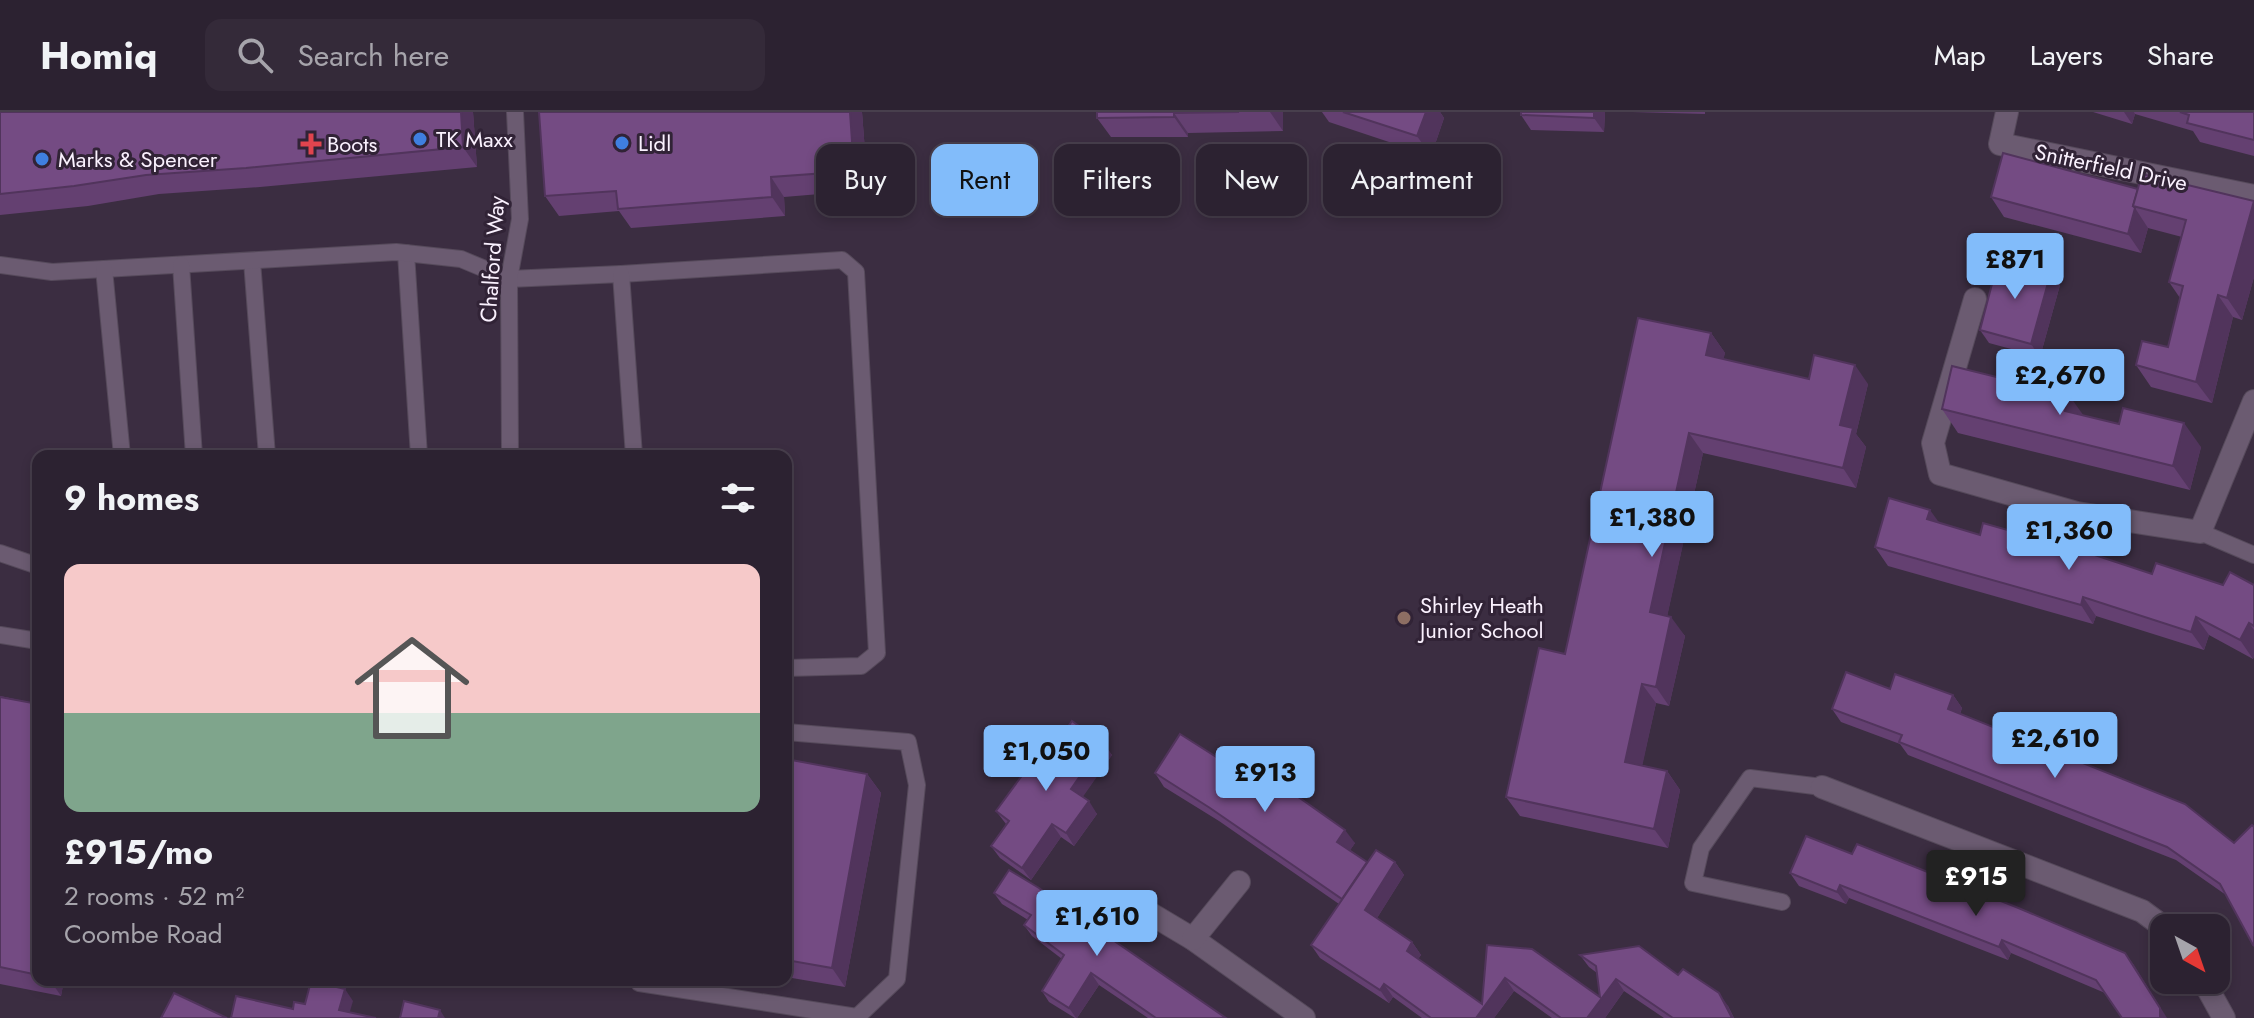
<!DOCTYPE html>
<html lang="en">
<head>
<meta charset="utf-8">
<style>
  :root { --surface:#2c2231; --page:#342a39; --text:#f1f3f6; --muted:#a6a4ab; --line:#483f4d; --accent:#82bcfa }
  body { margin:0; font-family:Jost,sans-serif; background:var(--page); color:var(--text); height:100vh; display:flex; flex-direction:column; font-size:30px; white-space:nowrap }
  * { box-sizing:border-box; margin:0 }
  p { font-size:26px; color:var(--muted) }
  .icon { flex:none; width:44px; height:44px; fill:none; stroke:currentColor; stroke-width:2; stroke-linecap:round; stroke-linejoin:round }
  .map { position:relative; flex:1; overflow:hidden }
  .drawer { position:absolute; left:32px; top:338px; width:760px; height:536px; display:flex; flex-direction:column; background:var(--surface); border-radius:16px; box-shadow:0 4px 12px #0003,0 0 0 2px var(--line) }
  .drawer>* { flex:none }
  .banner { position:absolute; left:816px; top:32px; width:760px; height:72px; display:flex; gap:16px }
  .needle { width:52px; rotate:140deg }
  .fabs { position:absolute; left:2150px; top:802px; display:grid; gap:16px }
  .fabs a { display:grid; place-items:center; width:80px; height:80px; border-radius:16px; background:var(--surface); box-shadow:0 4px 12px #0003,0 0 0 2px var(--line); font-size:40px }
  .price { position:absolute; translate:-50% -68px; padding:0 18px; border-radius:8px; background:var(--accent); color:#111; font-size:26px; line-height:52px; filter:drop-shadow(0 2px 4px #0008) }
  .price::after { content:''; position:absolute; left:50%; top:48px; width:24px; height:18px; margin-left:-12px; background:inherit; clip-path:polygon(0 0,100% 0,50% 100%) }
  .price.current { background:#222; color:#fff }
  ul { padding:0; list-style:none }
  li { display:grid; align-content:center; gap:16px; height:424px; padding:0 32px }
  li span { display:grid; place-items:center; height:248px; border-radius:16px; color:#555 }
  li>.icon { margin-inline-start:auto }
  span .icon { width:144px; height:144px; fill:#fffc; stroke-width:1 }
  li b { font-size:34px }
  h2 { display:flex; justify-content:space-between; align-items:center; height:96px; padding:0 32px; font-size:34px }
  .chip { padding:0 28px; border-radius:16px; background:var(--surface); box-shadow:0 4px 12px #0003,0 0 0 2px var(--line); font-size:28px; line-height:72px }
  .chip.current { background:var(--accent); color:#111 }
  header { display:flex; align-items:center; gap:48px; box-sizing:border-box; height:112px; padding:0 40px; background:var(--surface); border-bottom:2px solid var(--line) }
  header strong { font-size:38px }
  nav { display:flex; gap:44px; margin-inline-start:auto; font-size:28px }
  .search { width:560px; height:72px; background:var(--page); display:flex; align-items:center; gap:20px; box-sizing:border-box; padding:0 28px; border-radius:16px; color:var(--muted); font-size:30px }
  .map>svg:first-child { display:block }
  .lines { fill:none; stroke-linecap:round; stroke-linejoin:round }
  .service-casing { stroke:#564a5b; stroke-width:18 }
  .minor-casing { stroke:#564a5b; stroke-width:24 }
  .service { stroke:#6b5b71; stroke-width:16 }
  .minor { stroke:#6b5b71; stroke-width:22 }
  .wall { fill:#644071 }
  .shaded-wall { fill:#51345c }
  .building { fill:#744b83; stroke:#51345c; stroke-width:2 }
  .shop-dot { fill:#3f7fe0; stroke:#312336; stroke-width:3 }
  .health-dot { fill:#e0444e; stroke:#312336; stroke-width:3 }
  .education-dot { fill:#8d6e63; stroke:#312336; stroke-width:3 }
  .labels { text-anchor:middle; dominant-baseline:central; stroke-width:6; stroke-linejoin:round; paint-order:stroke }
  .poi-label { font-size:22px; fill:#faf1fe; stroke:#312336; text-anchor:start }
  .street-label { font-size:22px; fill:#faf1fe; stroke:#312336 }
</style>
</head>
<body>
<header>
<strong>Homiq</strong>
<div class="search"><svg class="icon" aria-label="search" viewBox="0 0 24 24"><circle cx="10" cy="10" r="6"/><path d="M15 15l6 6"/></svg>Search here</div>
<nav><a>Map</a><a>Layers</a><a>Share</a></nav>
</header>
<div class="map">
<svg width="2254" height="906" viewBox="0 0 2254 906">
  <rect width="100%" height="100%" fill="#3b2d41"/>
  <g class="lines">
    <g class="service-casing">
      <g id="service">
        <polyline points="406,141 419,344"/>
        <polyline points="252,149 267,344"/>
        <polyline points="0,153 52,160 396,140 461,147 509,167 621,162 842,148 856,160 877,541 861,554 786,556"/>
        <polyline points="181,153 194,344"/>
        <polyline points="104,157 122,344"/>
        <polyline points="621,162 634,344"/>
        <polyline points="510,344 509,167 520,107 515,0"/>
        <polyline points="2200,420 2254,443"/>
        <polyline points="0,441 38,454"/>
        <polyline points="0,523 38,529"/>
        <polyline points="1782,790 1693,771 1701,736 1750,666 1822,675"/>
        <polyline points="640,868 639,871 857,905 897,867 917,673 908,630 786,620"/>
      </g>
    </g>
    <g class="minor-casing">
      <g id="minor">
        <polyline points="2007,0 2000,32 2254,84"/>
        <polyline points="1975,187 1933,331 1940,362 2077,401 2200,420 2254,289"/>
        <polyline points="1822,675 2142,799 2165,816"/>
        <polyline points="1151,802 1193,827 1304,906"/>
        <polyline points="1193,827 1239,770"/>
        <polyline points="2203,868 2224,906"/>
      </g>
    </g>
    <use href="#service" class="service"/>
    <use href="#minor" class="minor"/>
  </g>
  <g class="wall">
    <polygon points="0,0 473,0 477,55 260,75 159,82 88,94 0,103"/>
    <polygon points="539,0 862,0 868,78 784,85 785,104 631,116 619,99 559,104 545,84"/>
    <polygon points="1097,0 1283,0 1283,19 1188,21 1188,25 1111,25 1097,6"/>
    <polygon points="1322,0 1440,0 1444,6 1431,44 1329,10"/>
    <polygon points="1521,0 1605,0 1604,20 1531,18 1521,3"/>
    <polygon points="1632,0 1705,0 1705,2"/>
    <polygon points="2093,0 2254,0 2254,44 2200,30 2193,19 2135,2 2132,12"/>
    <polygon points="2138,77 2254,89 2254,165 2242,208 2233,205 2212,291 2151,275 2136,253 2168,235 2180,186 2169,170 2182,125 2148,116 2141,141 2004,105 1991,85"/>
    <polygon points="2051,160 2060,173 2040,245 1989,231 1980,218"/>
    <polygon points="1711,221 1725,241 1723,247 1809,267 1868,272 1856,322 1866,335 1856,376 1703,341 1667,504 1685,524 1669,594 1656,591 1642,653 1667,659 1680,678 1668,736 1520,704 1506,685 1565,542"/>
    <polygon points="1942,297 2084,304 2201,335 2190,378 1958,321"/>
    <polygon points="1939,411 1980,423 2099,445 2152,462 2223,473 2254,473 2254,544 2253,547 2209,523 2204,538 2096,504 2093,512 1888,454 1875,435"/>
    <polygon points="1890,577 1953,583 1962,596 1960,602 2234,731 2254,715 2254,835 2226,783 2176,748 1908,643 1900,632 1841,610 1832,597"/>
    <polygon points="0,584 38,592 38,868 64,868 61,884 0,872"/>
    <polygon points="1063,622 1103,631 1112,643 1082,685 1097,702 1074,734 1061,725 1031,768 1000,746 991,734 1006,712 996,699 1025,659 1024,657"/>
    <polygon points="786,647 867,662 881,681 845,875 786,865"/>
    <polygon points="1155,661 1355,731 1350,738 1368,751 1395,750 1404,763 1377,806 1412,830 1421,843 1418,847 1482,892 1487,833 1600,885 1597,861 1589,855 1580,843 1678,863 1728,894 1734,906 1664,906 1624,879 1605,906 1552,906 1514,879 1494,906 1422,906 1393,885 1389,891 1320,846 1311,833 1339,792 1219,709 1164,675"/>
    <polygon points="1806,724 2134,853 2105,881 2011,841 2008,848 1849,786 1846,792 1799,774 1790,761"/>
    <polygon points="994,781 1106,826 1226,906 1148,906 1099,873 1077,906 1075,906 1049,890 1042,879 1062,847 1032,824 1024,813 1028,808 1002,792"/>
  </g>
  <g class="shaded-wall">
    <polygon points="461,0 473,0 477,55 463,35"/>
    <polygon points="850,0 862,0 868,78 854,59"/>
    <polygon points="1270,0 1283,0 1283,19"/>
    <polygon points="1426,0 1440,0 1444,6 1431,44 1417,24"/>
    <polygon points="1594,0 1605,0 1604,20 1594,6"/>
    <polygon points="2124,0 2134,0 2135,2 2132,12"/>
    <polygon points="1174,1 1188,21 1188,25 1174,5"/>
    <polygon points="771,65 784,85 785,104 772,85"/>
    <polygon points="2254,89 2254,165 2242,208 2227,186"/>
    <polygon points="2135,96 2148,116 2141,141 2128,122"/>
    <polygon points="2051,160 2060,173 2040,245 2031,232"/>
    <polygon points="2218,183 2233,205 2212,291 2196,270"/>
    <polygon points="1711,221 1725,241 1720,262 1706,243"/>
    <polygon points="1855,253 1868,272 1856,322 1866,335 1856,376 1843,356 1840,313"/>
    <polygon points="2069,283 2086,307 2065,299"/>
    <polygon points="2184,311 2201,335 2190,378 2173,354"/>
    <polygon points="1689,321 1703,341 1664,519 1650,500"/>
    <polygon points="1930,398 1943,416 1927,407"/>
    <polygon points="2083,485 2096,504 2093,512 2081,493"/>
    <polygon points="1671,505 1685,524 1669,594 1656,575"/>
    <polygon points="2196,505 2209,523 2204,538 2191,520"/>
    <polygon points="2249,511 2254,518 2254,544 2253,547 2240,528"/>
    <polygon points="1642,572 1656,591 1639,669 1625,650"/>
    <polygon points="1953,583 1962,596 1957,610 1948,597"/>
    <polygon points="1103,631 1112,643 1080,689 1071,677"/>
    <polygon points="1667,659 1680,678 1668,736 1654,717"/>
    <polygon points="867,662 881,681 845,875 832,856"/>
    <polygon points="1089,689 1097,702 1074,734 1066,721"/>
    <polygon points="1052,712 1061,725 1031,768 1022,756"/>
    <polygon points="1345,718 1355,731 1347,743 1337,730"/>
    <polygon points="1395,750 1404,763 1374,811 1365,798"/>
    <polygon points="1840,773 1849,786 1846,792 1837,780"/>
    <polygon points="2002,828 2011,841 2008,848 1999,835"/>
    <polygon points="1412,830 1421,843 1415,851 1407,839"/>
    <polygon points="2125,841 2134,853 2167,906 2160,906"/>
    <polygon points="1091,861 1099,873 1077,906 1076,906 1069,896"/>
    <polygon points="1505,866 1514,879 1494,906 1476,906"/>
    <polygon points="1616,867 1624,879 1605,906 1587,906"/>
    <polygon points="50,868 64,868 61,884"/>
    <polygon points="1384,872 1393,885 1389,891 1380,878"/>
    <polygon points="345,877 353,889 348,906 339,898"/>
    <polygon points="1719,881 1728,894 1734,906 1732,906"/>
    <polygon points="440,898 445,906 438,906"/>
  </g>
  <g class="building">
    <polygon points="0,0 461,0 463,35 246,56 146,63 74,74 0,82"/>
    <polygon points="539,0 850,0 854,59 771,65 772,85 618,97 616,79 545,84"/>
    <polygon points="1097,0 1239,0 1174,1 1174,5 1097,6"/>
    <polygon points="1343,0 1426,0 1417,24"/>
    <polygon points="1521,0 1594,0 1594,6 1521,3"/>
    <polygon points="2180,0 2254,0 2254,28 2187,11 2189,3"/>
    <polygon points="2003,41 2138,77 2133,94 2135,96 2128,122 1991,85"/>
    <polygon points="2142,62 2254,89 2227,186 2218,183 2196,270 2136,253 2142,229 2168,235 2183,174 2169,170 2186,108 2133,94"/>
    <polygon points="1999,145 2051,160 2031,232 1980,218"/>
    <polygon points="1638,206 1711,221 1706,243 1809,267 1814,243 1855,253 1840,313 1853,316 1843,356 1689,321 1650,500 1671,505 1656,575 1642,572 1625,650 1667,659 1654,717 1506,685 1539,536 1565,542"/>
    <polygon points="1952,254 2069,283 2065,299 2119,312 2123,296 2184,311 2173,354 1942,297"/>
    <polygon points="1889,386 1930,398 1927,407 1980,423 1983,411 2043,428 2044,425 2096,440 2095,443 2152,462 2156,451 2223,473 2230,460 2254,473 2254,514 2249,511 2240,528 2196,505 2191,520 2083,485 2081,493 1875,435"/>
    <polygon points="1846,560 1890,577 1895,562 1953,583 1948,597 2185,692 2234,731 2252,713 2254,715 2254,833 2253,833 2220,772 2167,735 1899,630 1902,623 1832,597"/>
    <polygon points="0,585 38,592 38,863 0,855"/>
    <polygon points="1072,609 1103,631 1071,677 1089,689 1066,721 1052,712 1022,756 991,734 1009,709 996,699 1026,658 1024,657 1053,615 1063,622"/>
    <polygon points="1180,622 1248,665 1256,655 1345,718 1337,730 1367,750 1342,787 1210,696 1155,661"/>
    <polygon points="786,647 867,662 832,856 786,848"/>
    <polygon points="1806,724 1852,742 1857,732 2016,795 2125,841 2160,896 2160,906 2122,906 2096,868 2002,828 1999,835 1840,773 1837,780 1790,761"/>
    <polygon points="1376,738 1395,750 1365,798 1412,830 1407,839 1482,892 1487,833 1532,837 1600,885 1596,854 1580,843 1639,834 1678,863 1683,857 1719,881 1732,906 1673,906 1616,867 1587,906 1561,906 1505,866 1476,906 1431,906 1384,872 1380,878 1311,833"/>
    <polygon points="1009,758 1039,776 1106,826 1107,824 1226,906 1156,906 1091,861 1069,896 1042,879 1064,843 1024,813 1031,803 994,781"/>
    <polygon points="311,869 345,877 339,898 376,906 231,906 236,884 293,897 294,890 305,892"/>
    <polygon points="174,881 227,906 161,906"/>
    <polygon points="404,889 440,898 438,906 400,906"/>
  </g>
  <g class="shop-dot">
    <circle cx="420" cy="27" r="8"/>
    <circle cx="622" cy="31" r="8"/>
    <circle cx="42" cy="47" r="8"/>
  </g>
  <path class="health-dot" d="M307 20h8v8h8v8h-8v8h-8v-8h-8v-8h8z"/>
  <circle class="education-dot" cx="1404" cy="506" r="8"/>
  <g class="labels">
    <g class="poi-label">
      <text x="436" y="27">TK Maxx</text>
      <text x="638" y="31">Lidl</text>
      <text x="327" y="32">Boots</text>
      <text x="58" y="47">Marks &amp; Spencer</text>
      <text x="1420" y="493">Shirley Heath<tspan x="1420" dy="25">Junior School</tspan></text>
    </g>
    <g class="street-label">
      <text transform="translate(2111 55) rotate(12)">Snitterfield Drive</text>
      <text transform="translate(492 147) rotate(-86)">Chalford Way</text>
    </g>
  </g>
</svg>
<div class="fabs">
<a><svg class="needle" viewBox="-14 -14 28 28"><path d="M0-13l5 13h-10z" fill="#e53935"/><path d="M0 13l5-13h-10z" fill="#a6a4ab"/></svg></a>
</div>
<b class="price" style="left:2015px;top:189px">£871</b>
<b class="price" style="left:2060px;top:305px">£2,670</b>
<b class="price" style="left:1652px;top:447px">£1,380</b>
<b class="price" style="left:2069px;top:460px">£1,360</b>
<b class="price" style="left:2055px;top:668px">£2,610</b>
<b class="price" style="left:1046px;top:681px">£1,050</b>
<b class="price" style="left:1265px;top:702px">£913</b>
<b class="price current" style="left:1976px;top:806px">£915</b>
<b class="price" style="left:1097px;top:846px">£1,610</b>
<div class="banner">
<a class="chip">Buy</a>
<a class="chip current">Rent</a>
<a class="chip">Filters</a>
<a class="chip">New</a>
<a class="chip">Apartment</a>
</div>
<section class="drawer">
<h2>9 homes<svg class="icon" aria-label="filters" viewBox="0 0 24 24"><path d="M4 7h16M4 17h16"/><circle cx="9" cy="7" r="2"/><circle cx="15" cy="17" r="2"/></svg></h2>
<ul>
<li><span style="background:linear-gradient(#f6c9c9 60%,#7fa58c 0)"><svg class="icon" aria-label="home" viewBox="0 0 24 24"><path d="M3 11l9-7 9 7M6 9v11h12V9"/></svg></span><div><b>£915/mo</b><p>2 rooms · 52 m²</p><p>Coombe Road</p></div></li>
</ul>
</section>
</div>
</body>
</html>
